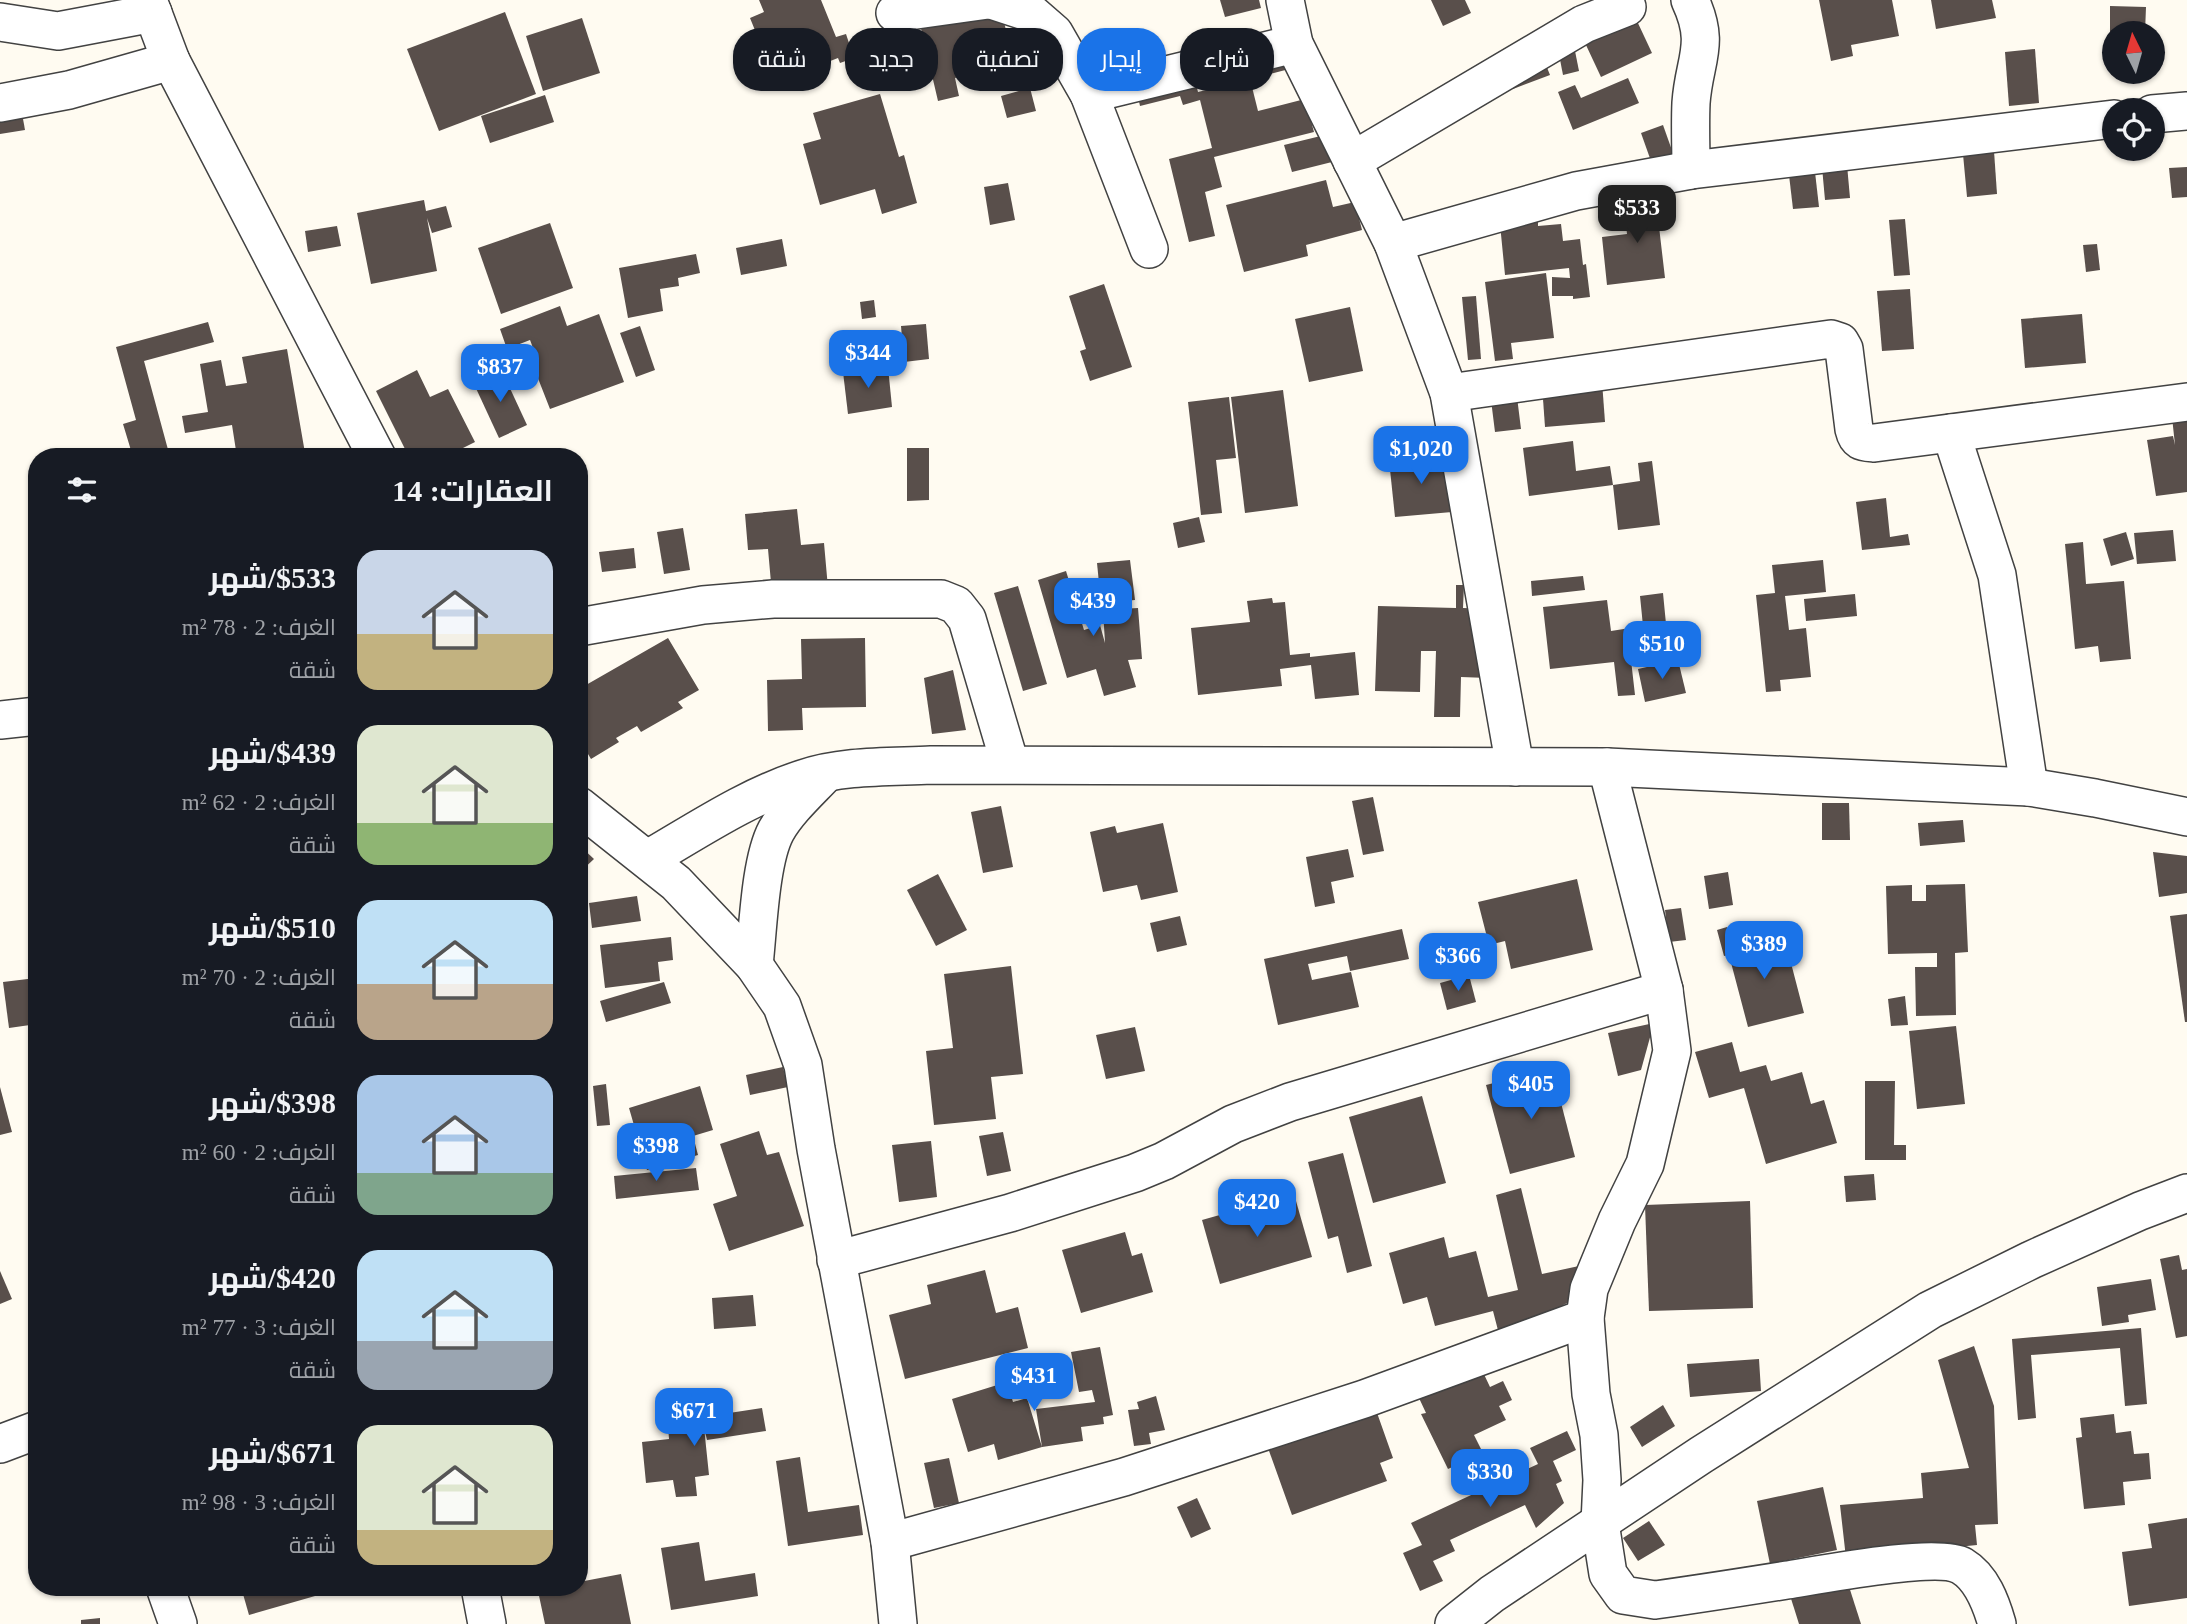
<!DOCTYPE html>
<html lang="ar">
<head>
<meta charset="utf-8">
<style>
  :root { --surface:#171b24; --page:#242831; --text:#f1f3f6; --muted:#9ea1a6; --accent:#1a73e8 }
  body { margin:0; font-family:"Times New Roman",Cairo,serif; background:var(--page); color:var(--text); direction:rtl; height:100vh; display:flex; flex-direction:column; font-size:26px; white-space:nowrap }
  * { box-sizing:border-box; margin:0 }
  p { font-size:23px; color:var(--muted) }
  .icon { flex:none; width:38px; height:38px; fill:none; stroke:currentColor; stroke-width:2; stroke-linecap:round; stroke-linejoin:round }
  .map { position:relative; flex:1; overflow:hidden; direction:ltr }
  .panel { position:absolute; left:28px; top:448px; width:560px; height:1148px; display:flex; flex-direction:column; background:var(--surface); border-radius:28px; box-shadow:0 2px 5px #0004; direction:rtl }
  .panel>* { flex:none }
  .banner { position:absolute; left:609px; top:28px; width:665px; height:63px; direction:rtl; display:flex; gap:14px }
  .needle { width:46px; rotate:355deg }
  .buttons { position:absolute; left:2102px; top:21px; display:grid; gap:14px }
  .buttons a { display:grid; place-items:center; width:63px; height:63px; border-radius:50%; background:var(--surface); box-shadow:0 2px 5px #0004; font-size:35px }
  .price { position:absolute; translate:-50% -60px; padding:0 16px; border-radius:14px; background:var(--accent); color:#fff; font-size:23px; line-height:46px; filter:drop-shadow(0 2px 4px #0008) }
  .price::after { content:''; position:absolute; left:50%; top:42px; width:21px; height:16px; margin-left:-10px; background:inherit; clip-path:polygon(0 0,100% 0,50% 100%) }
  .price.active { background:#222; color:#fff }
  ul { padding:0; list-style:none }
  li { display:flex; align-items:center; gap:21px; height:175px; padding:0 35px }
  li span { display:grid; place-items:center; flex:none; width:196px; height:140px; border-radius:21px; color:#555 }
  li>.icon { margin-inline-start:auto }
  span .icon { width:84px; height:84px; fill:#fffc; stroke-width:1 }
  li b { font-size:30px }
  h2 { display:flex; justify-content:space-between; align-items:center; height:84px; padding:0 35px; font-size:30px }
  .tag { padding:0 24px; border-radius:28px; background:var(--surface); box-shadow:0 2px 5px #0004; font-size:24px; line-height:63px }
  .tag.active { background:var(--accent); color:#fff }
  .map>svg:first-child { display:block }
  .building { fill:#594f4b }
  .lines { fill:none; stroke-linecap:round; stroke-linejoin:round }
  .minor-casing { stroke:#424242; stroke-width:40 }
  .minor { stroke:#fff; stroke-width:37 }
</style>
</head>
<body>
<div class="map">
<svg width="2187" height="1624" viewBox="0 0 2187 1624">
  <rect width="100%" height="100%" fill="#fffbf1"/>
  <g class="building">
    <polygon points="759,0 821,0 836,37 846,34 854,58 840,63 838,58 776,82 750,18 764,12"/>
    <polygon points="1220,0 1259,0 1261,8 1225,17"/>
    <polygon points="1431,0 1465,0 1471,13 1443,26"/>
    <polygon points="1819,0 1892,0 1899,36 1851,45 1853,56 1831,61"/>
    <polygon points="1931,0 1992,0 1996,18 1936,29"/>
    <polygon points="1629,4 1652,53 1601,77 1578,28"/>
    <polygon points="1000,5 1014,64 955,78 959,96 938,101 920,24"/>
    <polygon points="2110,6 2146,7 2145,33 2114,33 2114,40 2110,40"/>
    <polygon points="505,12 536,94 439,131 407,49"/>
    <polygon points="582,18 600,73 543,91 526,36"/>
    <polygon points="1572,36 1579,71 1563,75 1556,39"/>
    <polygon points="1242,47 1297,67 1250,79 1258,111 1305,99 1314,132 1214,157 1222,187 1205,192 1215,236 1189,242 1169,159 1212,148 1200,100 1183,105 1180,96 1140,106 1133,74 1190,60 1198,92 1250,79"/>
    <polygon points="2035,49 2039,103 2009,106 2005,52"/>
    <polygon points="1542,55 1550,75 1513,89 1506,70"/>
    <polygon points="1628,78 1639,103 1573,130 1558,92 1575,85 1581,98"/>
    <polygon points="1030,88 1036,111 1007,118 1001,96"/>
    <polygon points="880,94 899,157 904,155 917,203 882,214 875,189 820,205 803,144 821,139 813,113"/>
    <polygon points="545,95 554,122 490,143 481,116"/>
    <polygon points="20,102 25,130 0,134 0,104"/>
    <polygon points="1663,125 1674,156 1652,164 1641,133"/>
    <polygon points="1337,132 1344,159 1292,172 1284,145"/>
    <polygon points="1994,151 1997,194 1967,197 1963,154"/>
    <polygon points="1847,165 1850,198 1825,200 1822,167"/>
    <polygon points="2187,167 2187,197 2172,198 2169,168"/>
    <polygon points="1815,172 1819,207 1793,209 1789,175"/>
    <polygon points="1326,180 1333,207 1355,202 1362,230 1306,245 1308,256 1244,272 1226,205"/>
    <polygon points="1008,183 1015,220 990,225 984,187"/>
    <polygon points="1666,199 1668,217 1658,218 1665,278 1607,285 1602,237 1627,234 1624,203"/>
    <polygon points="424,200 426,211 446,206 452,227 432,233 427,218 437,271 371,284 357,213"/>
    <polygon points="1905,219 1910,275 1894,276 1889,220"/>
    <polygon points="1538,220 1538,226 1561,224 1563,241 1580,239 1583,265 1586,264 1590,297 1573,299 1573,296 1552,296 1552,277 1570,278 1569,268 1505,275 1500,224"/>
    <polygon points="550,223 573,288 501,314 478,248"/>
    <polygon points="337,226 341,246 308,252 305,231"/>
    <polygon points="782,239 787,266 741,275 736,248"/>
    <polygon points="2097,244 2100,270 2086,272 2083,245"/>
    <polygon points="696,254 700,273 678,278 679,286 660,289 663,311 628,318 619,268"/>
    <polygon points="1546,273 1554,338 1511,343 1513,359 1495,361 1485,282"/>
    <polygon points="1104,284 1132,367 1090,381 1080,351 1086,349 1069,296"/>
    <polygon points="1910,289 1914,349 1882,351 1877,291"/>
    <polygon points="1476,296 1481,359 1468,360 1462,297"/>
    <polygon points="874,300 876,317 862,319 860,302"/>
    <polygon points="560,306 567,326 599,314 624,382 550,409 532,363 538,361 530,340 507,349 500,329"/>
    <polygon points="1350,307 1363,371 1309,382 1295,319"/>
    <polygon points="2082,314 2086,363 2025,368 2021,319"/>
    <polygon points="208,322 214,342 144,361 170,457 133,457 123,424 136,420 116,347"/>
    <polygon points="926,324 929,359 904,362 901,326"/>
    <polygon points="640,326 655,370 636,377 620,333"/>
    <polygon points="287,349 305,453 283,457 237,457 232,425 185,433 182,416 208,412 200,364 221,360 226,386 247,383 242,357"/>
    <polygon points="888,367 892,407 848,414 843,372"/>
    <polygon points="1601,368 1605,422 1545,427 1541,371"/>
    <polygon points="417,370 430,397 448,389 475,442 445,457 409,457 376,391"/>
    <polygon points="502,371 527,425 499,438 474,384"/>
    <polygon points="1516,389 1521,429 1495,432 1490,392"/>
    <polygon points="1283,390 1298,506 1245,513 1231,397"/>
    <polygon points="1229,397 1236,458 1216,460 1222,513 1201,515 1188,402"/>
    <polygon points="2187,416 2187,492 2156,496 2147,440 2173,436 2175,445 2172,417"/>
    <polygon points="1573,441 1576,471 1610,466 1613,485 1529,496 1523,448"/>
    <polygon points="907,448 929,448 929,500 907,501"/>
    <polygon points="1447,454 1452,512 1395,517 1389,460"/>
    <polygon points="1652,461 1660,525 1618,530 1613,485 1640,481 1638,463"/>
    <polygon points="1886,498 1890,537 1908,534 1910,545 1862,550 1856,502"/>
    <polygon points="797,509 801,545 824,543 828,588 772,594 768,549 748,550 745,514"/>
    <polygon points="1199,517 1205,542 1178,548 1173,523"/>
    <polygon points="683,528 690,570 664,574 657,532"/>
    <polygon points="2173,530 2176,561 2137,564 2134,533"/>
    <polygon points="2126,532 2134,559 2111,566 2103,539"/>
    <polygon points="2083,542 2086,584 2124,581 2131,659 2100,662 2098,646 2075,649 2065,544"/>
    <polygon points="634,548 636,568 602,572 599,552"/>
    <polygon points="582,552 587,581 579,582 579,553"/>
    <polygon points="1130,560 1135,600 1101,603 1097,563"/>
    <polygon points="1823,560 1826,592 1785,596 1789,630 1806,628 1811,677 1780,680 1781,691 1766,692 1756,595 1775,593 1772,565"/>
    <polygon points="1066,571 1084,630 1100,625 1105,643 1103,610 1138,608 1142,659 1128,660 1136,687 1104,696 1096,669 1067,678 1038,580"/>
    <polygon points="1583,576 1585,590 1532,596 1531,581"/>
    <polygon points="1456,585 1464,585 1463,608 1491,609 1488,678 1461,677 1460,717 1434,717 1436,651 1421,651 1420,692 1375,691 1378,606 1456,608"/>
    <polygon points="1018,586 1047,684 1023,691 994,593"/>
    <polygon points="1663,593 1666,624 1686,622 1690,654 1631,660 1635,695 1618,696 1614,662 1550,669 1543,607 1607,600 1611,631 1643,626 1640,596"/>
    <polygon points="1855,594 1857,616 1806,621 1804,599"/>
    <polygon points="1272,598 1273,603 1285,602 1290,655 1310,653 1310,657 1355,652 1359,695 1315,699 1311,665 1280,669 1282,686 1198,695 1191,628 1250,622 1247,601"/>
    <polygon points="668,638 699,690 678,702 683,708 641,732 637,726 616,738 619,742 591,759 579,739 579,689"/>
    <polygon points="865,638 866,707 802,708 803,730 768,731 767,680 802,679 801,639"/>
    <polygon points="1678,660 1686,693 1645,702 1638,669"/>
    <polygon points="953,670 966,730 932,734 924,678"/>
    <polygon points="1373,797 1384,851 1363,855 1352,801"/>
    <polygon points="1822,803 1849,803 1850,840 1822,840"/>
    <polygon points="1001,806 1013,867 983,873 971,812"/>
    <polygon points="1963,820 1965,842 1920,846 1918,823"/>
    <polygon points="1163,823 1178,892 1141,900 1137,885 1103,892 1090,832 1115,826 1117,833"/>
    <polygon points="579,845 594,859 579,873"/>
    <polygon points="1348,849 1354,877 1331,882 1335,903 1315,907 1306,857"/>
    <polygon points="2153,852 2187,856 2187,893 2159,897"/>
    <polygon points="1728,872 1733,905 1709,909 1704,876"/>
    <polygon points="938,874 967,930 936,946 907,890"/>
    <polygon points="1577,879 1593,950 1511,969 1505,941 1489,945 1478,902"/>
    <polygon points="1965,884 1968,952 1955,953 1956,1015 1916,1016 1915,967 1937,967 1937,953 1888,954 1886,886 1912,885 1912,901 1926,901 1926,885"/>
    <polygon points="637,896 641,921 592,928 589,903"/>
    <polygon points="1681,908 1686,940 1669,942 1665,910"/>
    <polygon points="2187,914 2187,1022 2185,1022 2170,916"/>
    <polygon points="1180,916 1187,945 1157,952 1150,923"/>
    <polygon points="1727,927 1733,954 1785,940 1804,1013 1748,1027 1729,955 1724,956 1717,930"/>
    <polygon points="1402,929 1409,959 1350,971 1347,956 1308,964 1312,980 1351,972 1359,1007 1278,1025 1264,959"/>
    <polygon points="671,937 673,960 658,962 660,981 605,988 600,945"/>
    <polygon points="1011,966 1023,1074 991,1077 996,1119 934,1125 926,1051 953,1048 944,974"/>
    <polygon points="1469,975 1476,1002 1447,1010 1440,983"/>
    <polygon points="36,978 37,1024 9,1028 3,982"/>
    <polygon points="664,982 671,1003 606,1022 600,1001"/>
    <polygon points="1905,996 1908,1025 1891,1026 1888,999"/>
    <polygon points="1654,1023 1641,1070 1618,1076 1608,1033"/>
    <polygon points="1956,1026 1965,1104 1917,1109 1909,1031"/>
    <polygon points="1135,1027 1145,1071 1106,1079 1096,1035"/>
    <polygon points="1732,1042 1740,1072 1766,1065 1771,1081 1802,1072 1811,1104 1824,1100 1837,1143 1766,1164 1744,1088 1709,1098 1695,1052"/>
    <polygon points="783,1067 788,1087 750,1095 746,1075"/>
    <polygon points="1552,1068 1575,1157 1510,1174 1486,1085"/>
    <polygon points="1865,1081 1895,1081 1894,1145 1906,1145 1906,1160 1865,1160"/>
    <polygon points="606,1084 610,1125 597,1126 593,1086"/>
    <polygon points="700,1086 713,1130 693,1136 698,1155 647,1170 629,1108"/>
    <polygon points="0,1087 12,1132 0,1135"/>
    <polygon points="1422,1096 1446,1183 1373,1203 1349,1117"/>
    <polygon points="759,1131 767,1155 779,1152 804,1226 729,1251 713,1204 737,1196 720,1144"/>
    <polygon points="1003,1132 1011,1171 987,1176 979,1136"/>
    <polygon points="931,1141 937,1197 899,1202 892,1145"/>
    <polygon points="1343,1153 1372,1266 1347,1273 1338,1236 1328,1239 1308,1162"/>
    <polygon points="696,1168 699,1190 616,1199 614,1176"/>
    <polygon points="1874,1174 1876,1200 1846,1202 1844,1176"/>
    <polygon points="1521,1188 1542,1274 1579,1266 1571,1301 1500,1338 1493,1311 1435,1326 1427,1297 1403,1304 1389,1253 1444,1237 1449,1258 1476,1251 1488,1297 1518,1290 1496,1195"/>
    <polygon points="1294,1194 1312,1257 1220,1284 1202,1220"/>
    <polygon points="1750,1201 1753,1308 1649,1311 1645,1205"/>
    <polygon points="1125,1232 1132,1256 1142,1253 1153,1292 1081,1313 1062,1250"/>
    <polygon points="2179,1255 2182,1270 2187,1269 2187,1336 2176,1338 2160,1259"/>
    <polygon points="985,1270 996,1313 1018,1307 1028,1348 905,1379 889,1315 931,1304 927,1285"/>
    <polygon points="0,1271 12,1299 0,1304"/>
    <polygon points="2151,1279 2156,1310 2128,1315 2129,1322 2102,1326 2097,1287"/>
    <polygon points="753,1295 756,1326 714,1329 712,1298"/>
    <polygon points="2141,1328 2147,1404 2125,1406 2120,1348 2031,1355 2036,1418 2018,1420 2012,1339"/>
    <polygon points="1974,1346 1994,1406 1998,1524 1975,1525 1977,1545 1846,1558 1840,1505 1923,1498 1921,1473 1969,1468 1938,1360"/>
    <polygon points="1100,1347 1113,1415 1103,1417 1104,1424 1081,1427 1083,1441 1042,1447 998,1460 994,1444 968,1452 952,1399 1007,1382 1013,1402 1027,1398 1042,1447 1036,1409 1095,1402 1092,1390 1079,1392 1071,1352"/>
    <polygon points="1759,1359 1761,1391 1690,1397 1687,1364"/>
    <polygon points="1481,1368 1490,1387 1503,1381 1512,1400 1499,1406 1506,1420 1474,1435 1483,1453 1448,1469 1421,1414 1426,1413 1419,1398"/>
    <polygon points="1156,1396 1165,1430 1149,1433 1151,1444 1134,1446 1128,1410 1139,1409 1137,1402"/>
    <polygon points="1663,1405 1675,1426 1642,1447 1630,1427"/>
    <polygon points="762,1408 766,1431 707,1440 704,1427 709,1475 695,1477 697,1496 676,1497 673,1480 646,1483 642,1442 669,1439 668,1426 704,1422 703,1417"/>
    <polygon points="1376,1410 1393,1458 1380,1463 1387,1481 1292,1515 1268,1448"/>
    <polygon points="2114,1414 2116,1433 2131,1431 2134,1454 2149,1453 2151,1479 2123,1482 2125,1505 2084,1509 2076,1438 2082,1437 2080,1418"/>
    <polygon points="1567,1431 1576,1450 1553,1461 1562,1481 1556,1484 1564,1503 1536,1528 1525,1505 1450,1540 1455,1551 1433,1561 1443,1581 1420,1591 1403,1553 1422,1545 1411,1523 1538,1464 1530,1448"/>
    <polygon points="800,1457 808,1512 859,1505 863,1535 788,1546 776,1461"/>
    <polygon points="949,1458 959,1503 934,1508 924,1463"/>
    <polygon points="1823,1487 1837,1550 1770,1564 1757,1501"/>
    <polygon points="1197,1498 1211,1529 1191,1538 1177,1507"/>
    <polygon points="2187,1518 2187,1598 2129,1606 2122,1552 2152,1548 2148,1524"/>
    <polygon points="1649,1521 1665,1545 1638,1561 1623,1538"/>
    <polygon points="699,1542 705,1581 755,1573 758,1596 671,1610 661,1548"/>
    <polygon points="1844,1571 1861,1624 1799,1624 1788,1589"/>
    <polygon points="621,1574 631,1624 545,1624 538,1591 555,1587 579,1587 579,1582"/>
    <polygon points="241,1587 343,1587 343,1588 249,1615"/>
    <polygon points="100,1618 100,1624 81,1624 81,1620"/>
  </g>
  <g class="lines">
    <g class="minor-casing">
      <g id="minor">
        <polyline points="148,0 171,61 377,457"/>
        <polyline points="991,0 1031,13 1054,33 1089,94 1149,249"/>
        <polyline points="1285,0 1294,44 1393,243 1449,393 1515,767"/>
        <path d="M 1690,0 C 1711,45 1694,59 1691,103 C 1690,125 1691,148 1691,170"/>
        <polyline points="895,13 988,0"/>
        <polyline points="0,22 58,31 153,13"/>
        <polyline points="1089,94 1294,44"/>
        <polyline points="0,103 69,90 171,61"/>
        <polyline points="2152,114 2187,111"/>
        <polyline points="1352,161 1584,24 1627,7"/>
        <polyline points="1393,243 1576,191 1691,170 2114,119"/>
        <path d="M 1449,393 L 1831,339 L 1840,342 L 1844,349 L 1854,429 C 1857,442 1862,442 1874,443 L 2187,402"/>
        <polyline points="1951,433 1997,575 2029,787"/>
        <polyline points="579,627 703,605 773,599 941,599 956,605 967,619 1010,764"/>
        <polyline points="0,720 37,716"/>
        <path d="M 1607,767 L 1664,990 L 1672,1051 L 1645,1164 L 1617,1221 L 1589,1289 L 1585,1318 L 1591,1394 L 1599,1435 L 1602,1480 L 1600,1523 L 1608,1574 L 1623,1595 L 1655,1600 C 1699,1594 1743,1587 1787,1580 C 1819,1575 1938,1552 1962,1566 C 1982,1578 1991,1603 1997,1624"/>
        <polyline points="579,806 676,883 754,965 782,1006 803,1065 816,1149 890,1542 898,1624"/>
        <path d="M 648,859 C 698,830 747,797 802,779 C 842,765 889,767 931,765 L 1607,767 L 2029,787 L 2095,798 L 2187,817"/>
        <path d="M 754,965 C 758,930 760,861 776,831 C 788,810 808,792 825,774"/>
        <polyline points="836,1260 1010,1213 1135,1173 1164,1161 1233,1124 1290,1102 1664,990"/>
        <polyline points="0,1444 37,1430"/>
        <polyline points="890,1542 1124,1477 1364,1399 1585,1318"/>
        <polyline points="165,1587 178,1624"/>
        <polyline points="480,1587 487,1624"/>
        <polyline points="1454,1624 1492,1594 1701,1455 1930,1310 2031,1260 2140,1211 2187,1193"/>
      </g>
    </g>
    <use href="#minor" class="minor"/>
  </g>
</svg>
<div class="buttons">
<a><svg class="needle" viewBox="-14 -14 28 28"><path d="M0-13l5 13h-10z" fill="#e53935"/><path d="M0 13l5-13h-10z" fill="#9ea1a6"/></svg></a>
<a><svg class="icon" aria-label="locate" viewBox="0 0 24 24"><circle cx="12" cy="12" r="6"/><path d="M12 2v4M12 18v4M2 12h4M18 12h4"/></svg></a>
</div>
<b class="price active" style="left:1637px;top:245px">$533</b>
<b class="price" style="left:868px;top:390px">$344</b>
<b class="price" style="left:500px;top:404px">$837</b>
<b class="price" style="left:1421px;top:486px">$1,020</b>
<b class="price" style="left:1093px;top:638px">$439</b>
<b class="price" style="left:1662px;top:681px">$510</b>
<b class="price" style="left:1764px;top:981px">$389</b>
<b class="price" style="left:1458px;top:993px">$366</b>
<b class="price" style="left:1531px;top:1121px">$405</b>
<b class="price" style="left:656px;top:1183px">$398</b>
<b class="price" style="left:1257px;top:1239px">$420</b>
<b class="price" style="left:1034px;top:1413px">$431</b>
<b class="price" style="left:694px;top:1448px">$671</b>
<b class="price" style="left:1490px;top:1509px">$330</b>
<div class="banner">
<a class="tag">شراء</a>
<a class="tag active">إيجار</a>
<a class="tag">تصفية</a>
<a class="tag">جديد</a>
<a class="tag">شقة</a>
</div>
<section class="panel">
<h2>العقارات: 14<svg class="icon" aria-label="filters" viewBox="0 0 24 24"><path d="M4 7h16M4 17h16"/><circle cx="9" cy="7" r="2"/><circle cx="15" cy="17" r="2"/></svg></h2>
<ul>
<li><span style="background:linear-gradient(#c9d6e8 60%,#c2b280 0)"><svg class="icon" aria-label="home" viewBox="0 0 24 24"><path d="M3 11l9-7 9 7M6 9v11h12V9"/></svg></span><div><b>$533/شهر</b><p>الغرف: 2 · 78 m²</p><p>شقة</p></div></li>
<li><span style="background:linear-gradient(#dfe7d0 70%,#8fb573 0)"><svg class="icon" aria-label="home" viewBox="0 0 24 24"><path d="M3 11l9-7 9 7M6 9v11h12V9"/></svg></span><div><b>$439/شهر</b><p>الغرف: 2 · 62 m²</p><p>شقة</p></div></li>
<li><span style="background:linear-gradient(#bfe0f5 60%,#b9a48a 0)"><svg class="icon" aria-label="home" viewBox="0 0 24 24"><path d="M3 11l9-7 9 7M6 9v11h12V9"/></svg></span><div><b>$510/شهر</b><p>الغرف: 2 · 70 m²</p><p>شقة</p></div></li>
<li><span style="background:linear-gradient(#a9c7e8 70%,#7fa58c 0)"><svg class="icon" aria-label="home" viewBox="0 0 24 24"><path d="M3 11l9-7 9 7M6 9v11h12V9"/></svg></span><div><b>$398/شهر</b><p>الغرف: 2 · 60 m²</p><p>شقة</p></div></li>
<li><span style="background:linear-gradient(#bfe0f5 65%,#9aa5b1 0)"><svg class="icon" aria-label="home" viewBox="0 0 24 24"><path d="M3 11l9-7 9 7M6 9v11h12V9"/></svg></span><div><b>$420/شهر</b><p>الغرف: 3 · 77 m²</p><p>شقة</p></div></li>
<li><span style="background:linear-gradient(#dfe7d0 75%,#c2b280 0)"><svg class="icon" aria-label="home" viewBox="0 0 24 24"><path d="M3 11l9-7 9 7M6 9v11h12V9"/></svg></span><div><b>$671/شهر</b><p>الغرف: 3 · 98 m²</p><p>شقة</p></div></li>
</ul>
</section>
</div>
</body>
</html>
